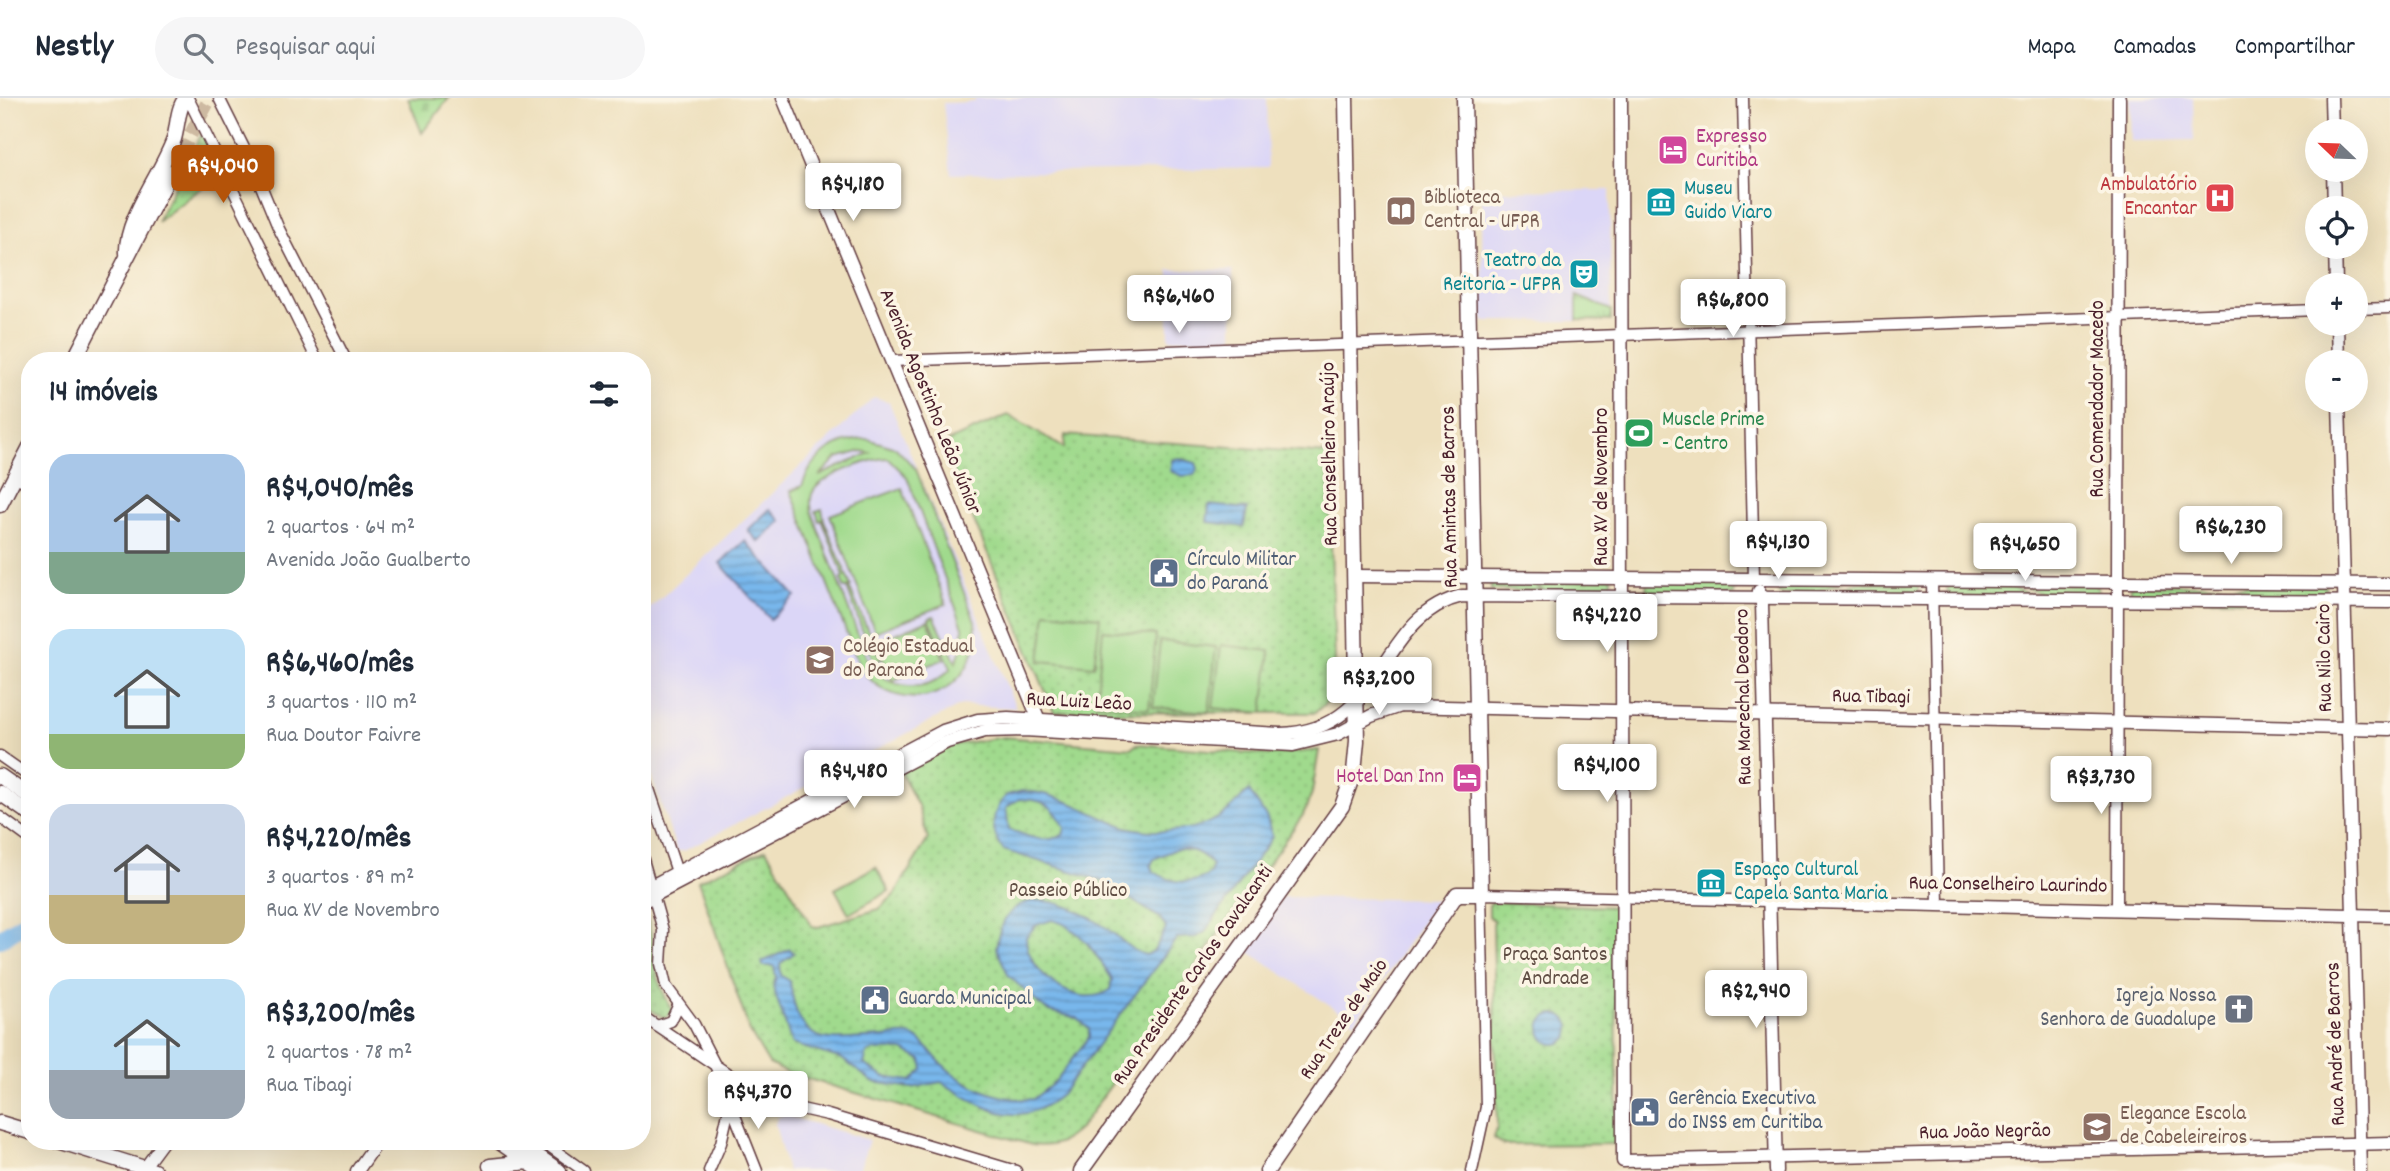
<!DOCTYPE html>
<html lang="pt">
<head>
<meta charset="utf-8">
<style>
  :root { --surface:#fff; --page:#f6f6f7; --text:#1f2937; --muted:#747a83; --line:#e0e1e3; --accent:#b45309 }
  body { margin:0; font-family:Dekko,sans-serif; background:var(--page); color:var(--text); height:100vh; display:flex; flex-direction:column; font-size:26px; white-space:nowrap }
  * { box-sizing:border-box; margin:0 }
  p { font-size:23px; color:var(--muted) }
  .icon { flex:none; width:38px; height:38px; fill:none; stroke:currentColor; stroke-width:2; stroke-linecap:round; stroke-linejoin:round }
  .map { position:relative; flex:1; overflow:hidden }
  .details { position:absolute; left:21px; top:254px; width:630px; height:798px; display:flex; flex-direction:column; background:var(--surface); border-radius:28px; box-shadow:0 7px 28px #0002 }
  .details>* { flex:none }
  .needle { width:46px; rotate:293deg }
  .fabs { position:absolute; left:2305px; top:21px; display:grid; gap:14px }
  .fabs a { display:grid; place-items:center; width:63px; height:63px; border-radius:50%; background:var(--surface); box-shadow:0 7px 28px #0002; font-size:35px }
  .price { position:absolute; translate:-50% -60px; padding:0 16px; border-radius:7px; background:#fff; color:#222; font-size:23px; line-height:46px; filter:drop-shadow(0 2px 4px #0008) }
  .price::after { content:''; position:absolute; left:50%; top:42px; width:21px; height:16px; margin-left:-10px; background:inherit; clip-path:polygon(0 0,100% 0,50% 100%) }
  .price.active { background:var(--accent); color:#fff }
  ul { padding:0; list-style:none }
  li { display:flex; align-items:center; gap:21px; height:175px; padding:0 28px }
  li span { display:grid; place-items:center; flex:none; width:196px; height:140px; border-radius:21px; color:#555 }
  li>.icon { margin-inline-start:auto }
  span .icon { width:84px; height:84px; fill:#fffc; stroke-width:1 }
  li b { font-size:30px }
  h2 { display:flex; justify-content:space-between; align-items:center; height:84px; padding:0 28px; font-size:30px }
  header { display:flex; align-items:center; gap:42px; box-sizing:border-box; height:98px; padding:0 35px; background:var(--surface); border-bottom:2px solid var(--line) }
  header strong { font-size:33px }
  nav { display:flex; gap:38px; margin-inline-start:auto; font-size:24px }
  .search { width:490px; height:63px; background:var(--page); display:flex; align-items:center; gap:18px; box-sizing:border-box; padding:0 24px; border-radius:38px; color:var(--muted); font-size:26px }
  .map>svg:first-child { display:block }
  .built { fill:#dbd6f7 }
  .grass { fill:url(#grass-tufts); stroke:#757c5c; stroke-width:2 }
  .cemetery { fill:url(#cemetery-stones); stroke:#757c5c; stroke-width:2 }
  .park { fill:url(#park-dots); stroke:#757c5c; stroke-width:2 }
  .pitch { fill:#a0da8d; stroke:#757c5c; stroke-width:2; fill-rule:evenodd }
  .water { fill:url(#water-rules); stroke:#616b8c; stroke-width:2; fill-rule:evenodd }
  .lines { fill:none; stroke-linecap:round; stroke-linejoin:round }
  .river { stroke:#78b7ec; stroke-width:18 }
  .primary-tunnel { stroke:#cdb9a1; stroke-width:14; stroke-dasharray:14 7; stroke-linecap:butt }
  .tertiary-casing { stroke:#633c41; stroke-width:13 }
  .secondary-casing { stroke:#633c41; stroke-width:15 }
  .primary-casing { stroke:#633c41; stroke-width:17 }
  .tertiary { stroke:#fff; stroke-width:10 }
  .secondary { stroke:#fff; stroke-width:12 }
  .primary { stroke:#fff; stroke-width:14 }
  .labels { text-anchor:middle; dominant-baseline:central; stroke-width:7; stroke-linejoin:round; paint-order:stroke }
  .hotel-label { font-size:21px; fill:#b23c85; stroke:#fcf5e5; text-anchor:start }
  .health-label { font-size:21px; fill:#be3a42; stroke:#fcf5e5; text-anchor:end }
  .culture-label { font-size:21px; fill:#0d838f; stroke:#fcf5e5; text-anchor:start }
  .education-label { font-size:21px; fill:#785e54; stroke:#fcf5e5; text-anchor:start }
  .street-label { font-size:21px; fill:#4a1f2b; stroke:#fcf5e5 }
  .leisure-label { font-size:21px; fill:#27864d; stroke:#fcf5e5; text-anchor:start }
  .service-label { font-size:21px; fill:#4e5e75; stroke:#fcf5e5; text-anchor:start }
  .park-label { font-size:21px; fill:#604e44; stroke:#fcf5e5 }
  .worship-label { font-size:21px; fill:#5b616d; stroke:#fcf5e5; text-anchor:end }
</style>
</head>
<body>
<header>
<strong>Nestly</strong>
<div class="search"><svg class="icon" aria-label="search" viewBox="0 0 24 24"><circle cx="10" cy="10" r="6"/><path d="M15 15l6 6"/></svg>Pesquisar aqui</div>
<nav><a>Mapa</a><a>Camadas</a><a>Compartilhar</a></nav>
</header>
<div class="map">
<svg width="2390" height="1073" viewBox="0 0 2390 1073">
  <defs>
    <pattern id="grass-tufts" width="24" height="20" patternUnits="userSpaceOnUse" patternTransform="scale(1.75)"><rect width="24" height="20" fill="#a0da8d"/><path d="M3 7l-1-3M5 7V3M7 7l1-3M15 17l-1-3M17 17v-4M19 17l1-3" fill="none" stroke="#8bbb7a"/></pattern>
    <pattern id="cemetery-stones" width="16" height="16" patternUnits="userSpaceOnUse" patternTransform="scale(1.75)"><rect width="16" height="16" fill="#a0da8d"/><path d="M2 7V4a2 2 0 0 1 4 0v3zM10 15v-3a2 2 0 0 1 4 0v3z" fill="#8bbb7a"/></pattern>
    <pattern id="park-dots" width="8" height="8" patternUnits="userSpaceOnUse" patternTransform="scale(1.75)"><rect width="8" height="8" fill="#a0da8d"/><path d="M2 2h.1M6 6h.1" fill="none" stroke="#8bbb7a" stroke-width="1.8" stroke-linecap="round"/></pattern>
    <pattern id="water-rules" width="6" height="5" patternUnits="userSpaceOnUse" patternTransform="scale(1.75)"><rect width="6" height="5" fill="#78b7ec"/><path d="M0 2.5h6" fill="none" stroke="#6494bf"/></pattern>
  </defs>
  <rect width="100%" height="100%" fill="#fcf5e5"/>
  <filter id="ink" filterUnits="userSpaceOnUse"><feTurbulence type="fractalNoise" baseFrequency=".0143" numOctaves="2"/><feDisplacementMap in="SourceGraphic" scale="14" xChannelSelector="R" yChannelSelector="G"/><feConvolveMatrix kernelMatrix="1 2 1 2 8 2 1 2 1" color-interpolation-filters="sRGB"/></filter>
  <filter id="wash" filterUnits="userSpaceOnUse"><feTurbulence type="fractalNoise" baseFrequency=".00686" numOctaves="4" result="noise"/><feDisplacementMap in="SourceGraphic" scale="28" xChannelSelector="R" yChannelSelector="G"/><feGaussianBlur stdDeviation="1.57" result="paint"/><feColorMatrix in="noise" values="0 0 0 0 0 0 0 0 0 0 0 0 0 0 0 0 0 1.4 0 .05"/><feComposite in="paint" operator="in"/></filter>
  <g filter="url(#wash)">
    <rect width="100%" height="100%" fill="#eee0be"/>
    <g class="built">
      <polygon points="975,0 1267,0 1268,70 951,76 943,5 975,4"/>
      <polygon points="2130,0 2193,0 2194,42 2131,43"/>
      <polygon points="1610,92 1611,223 1483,223 1482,93"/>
      <rect x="1169" y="172" width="64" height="69"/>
      <polygon points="874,299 889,304 1016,610 961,607 684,753 677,753 642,650 642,518"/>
      <polygon points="1282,799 1437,802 1355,924 1248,853"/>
      <polygon points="784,1017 869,1042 859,1073 787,1073 775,1026 778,1019"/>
    </g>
    <g class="grass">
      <polygon points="1577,198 1611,212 1611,223 1577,222"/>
      <polygon points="1491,478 1526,478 1541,493 1491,492"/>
      <polygon points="1530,479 1612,479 1612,495 1545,494"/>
      <polygon points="1647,480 1735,483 1734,497 1646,495"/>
      <polygon points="1772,484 1845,484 1807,497 1780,497"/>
      <polygon points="1860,484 1919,486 1919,500 1819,498"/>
      <polygon points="1947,485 2005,486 2039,500 1948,499"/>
      <polygon points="2016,485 2098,487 2098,501 2049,500"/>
      <polygon points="2325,486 2326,502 2130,500 2131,487"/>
    </g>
    <polygon class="cemetery" points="408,0 449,0 422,35"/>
    <g class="park">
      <polygon points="202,34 221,75 157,124"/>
      <polygon points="1008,317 1064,350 1065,337 1328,356 1336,595 1315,615 1054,614 942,346"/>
      <path d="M 1004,639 L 1132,650 L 1137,646 L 1271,657 L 1319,652 L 1312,695 L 1303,717 L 1081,1029 C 1065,1044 1054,1050 1032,1047 L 788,975 L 769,966 L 750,934 L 698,783 L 766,751 L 812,828 L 818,829 L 879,811 L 894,797 L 928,741 L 918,708 L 900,673 L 952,647 Z"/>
      <polygon points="1493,804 1615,809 1618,1046 1504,1047 1494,1040 1497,1029 1493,822 1489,818 1489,807"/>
      <path d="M 644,809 C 659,849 647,871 673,913 L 665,920 L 642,907 Z"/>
    </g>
    <g class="pitch">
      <path d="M 868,341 L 896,350 L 916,371 L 975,523 C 985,594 901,629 860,569 L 791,393 L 802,388 C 812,358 836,341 868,341 ZM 862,353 L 870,355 L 819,378 L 837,360 ZM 888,360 L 907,379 L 963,529 L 963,546 L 956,564 L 934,518 L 929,520 L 951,570 C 926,597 889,593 868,563 L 812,414 C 811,409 810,401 812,396 C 818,379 871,360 888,360 Z"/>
      <polygon points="902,390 946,506 875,534 830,417"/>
      <polygon points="822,411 824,422 851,488 849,489 881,562 874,565 847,490 844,490 841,481 844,479 822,422 819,423 816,413"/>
      <polygon points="1046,514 1100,519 1094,568 1040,563"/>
      <polygon points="928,522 944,561 892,583 876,544"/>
      <polygon points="1103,532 1156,537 1149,611 1096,606"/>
      <polygon points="1160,543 1216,549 1209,614 1153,609"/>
      <polygon points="1221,547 1270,553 1263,615 1213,610"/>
      <polygon points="876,769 889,793 849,816 835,791"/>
    </g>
    <g class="water">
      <polygon points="1178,360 1196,365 1198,371 1194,377 1182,378 1170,373 1172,362"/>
      <polygon points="1209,407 1247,411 1244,429 1207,424"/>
      <polygon points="770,411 781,423 759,444 748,432"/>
      <polygon points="745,443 795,498 770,521 720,465"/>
      <path d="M 1022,693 C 1056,694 1084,712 1115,725 C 1143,737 1189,736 1216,721 C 1229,714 1239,702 1249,693 L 1267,720 L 1272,739 L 1204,835 L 1196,839 L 1177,840 L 1061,997 C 1015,1035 984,1009 941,984 L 912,990 L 873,984 L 842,961 L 792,946 L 773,889 L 776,879 L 774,868 L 763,868 L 762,864 L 790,851 L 794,855 L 780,866 L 781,877 L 790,884 C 799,952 826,942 881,939 C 891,939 903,934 913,938 C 925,944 931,955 940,964 C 962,987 1001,1004 1033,1001 L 1054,985 L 1089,939 L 1089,931 L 1077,920 L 1049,913 L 1040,907 L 1009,878 L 996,850 C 1006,780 1064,801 1105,829 C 1119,838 1129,853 1146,857 L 1154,853 L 1166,830 L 1160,820 L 1100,782 L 1003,752 C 990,734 990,713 1007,697 ZM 1019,701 C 1045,701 1053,707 1065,730 L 1063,737 C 1040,748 1028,736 1009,732 L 1006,710 ZM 1176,751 C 1190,749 1205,756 1212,768 L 1210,776 C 1191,788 1172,785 1154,774 L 1151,767 L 1154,761 ZM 1052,822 C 1080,828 1097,858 1112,881 L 1110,892 C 1077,914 1026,874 1026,839 L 1036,827 ZM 874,952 L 903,952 L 921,962 L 923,971 L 912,983 L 884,979 L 864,966 L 867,955 Z"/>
      <circle cx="1555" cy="931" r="15"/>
    </g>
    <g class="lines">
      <polyline class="river" points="0,841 30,821"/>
    </g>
  </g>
  <g filter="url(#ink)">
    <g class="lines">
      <polyline class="primary-tunnel" points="171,74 210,0"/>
      <g class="tertiary-casing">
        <g id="tertiary">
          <polyline points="188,0 317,262"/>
          <polyline points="219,0 252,66 278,129 346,262"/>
          <polyline points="1743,0 1754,481"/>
          <polyline points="2356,211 2390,210"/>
          <polyline points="891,263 2317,212"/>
          <polyline points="15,377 30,388"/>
          <polyline points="1932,482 1938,807"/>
          <polyline points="0,658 30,679"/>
          <polyline points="642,670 677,774"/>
          <polyline points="0,719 30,741"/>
          <polyline points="642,758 663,832 661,866 666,888 694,926 715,967 757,1073"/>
          <polyline points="2117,811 2118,484"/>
          <polyline points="642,918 770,1004 828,1017 1016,1073"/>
          <polyline points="657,928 671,923 678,908"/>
          <polyline points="730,1003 762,1002"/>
          <polyline points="542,1043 584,1073"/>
          <polyline points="144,1070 164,1043"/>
          <polyline points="709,1073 721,1045 730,1006"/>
          <polyline points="1472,1073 1486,1009 1481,796 1769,803"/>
        </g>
      </g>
      <g class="secondary-casing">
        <g id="secondary">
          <polyline points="783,0 1039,622"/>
          <polyline points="1621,0 1623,1063 2390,1045"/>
          <polyline points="2331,0 2332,33"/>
          <polyline points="2333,72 2334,110"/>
          <polyline points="2335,149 2336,187"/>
          <polyline points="2337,226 2338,264"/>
          <polyline points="2339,303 2360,1073"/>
          <polyline points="1354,478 2390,486"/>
          <polyline points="2118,484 2119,0"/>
          <polyline points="1759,493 1762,505 1776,1073"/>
          <polyline points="1361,588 1382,602 1400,608"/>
          <path d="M 642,793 L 943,633 L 978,622 L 1008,620 L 1280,636 C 1388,633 1376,518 1462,498 L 2390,504"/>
          <polyline points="1769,803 2390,818"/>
          <polyline points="642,804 947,644 985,633 1024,632 1293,647 1338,636 1371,618 1400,608 2390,631"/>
          <polyline points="357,1073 378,1043"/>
        </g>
      </g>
      <g class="primary-casing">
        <g id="primary">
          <path d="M 127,155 C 125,121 162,75 174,41 C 178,28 177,10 186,0"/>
          <polyline points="74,262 171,74"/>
          <polyline points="0,407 30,349"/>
          <polyline points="0,678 30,699"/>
          <polyline points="0,695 30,716"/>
          <polyline points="0,1025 30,1034"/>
          <polyline points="58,1043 154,1073"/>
          <polyline points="498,1043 541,1073"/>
          <polyline points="516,1043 559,1073"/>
          <polyline points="490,1068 529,1064"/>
          <polyline points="1081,1073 1342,708 1354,674 1357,643 1346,0"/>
          <polyline points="1267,1073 1457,796 1481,796 1464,0"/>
        </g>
      </g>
      <use href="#tertiary" class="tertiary"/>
      <use href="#secondary" class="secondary"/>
      <use href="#primary" class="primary"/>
    </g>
  </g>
  <defs>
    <g id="hotel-square" transform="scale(1.575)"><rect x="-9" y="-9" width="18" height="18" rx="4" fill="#d1479c" stroke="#fcf5e5"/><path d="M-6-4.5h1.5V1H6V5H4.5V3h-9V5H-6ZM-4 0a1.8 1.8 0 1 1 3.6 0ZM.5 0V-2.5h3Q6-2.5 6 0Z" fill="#fff"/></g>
    <g id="hospital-square" transform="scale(1.575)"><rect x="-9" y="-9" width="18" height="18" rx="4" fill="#e0444e" stroke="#fcf5e5"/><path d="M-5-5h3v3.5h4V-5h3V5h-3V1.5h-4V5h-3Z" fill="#fff"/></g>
    <g id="museum-square" transform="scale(1.575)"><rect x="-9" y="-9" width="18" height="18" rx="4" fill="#0f9aa8" stroke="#fcf5e5"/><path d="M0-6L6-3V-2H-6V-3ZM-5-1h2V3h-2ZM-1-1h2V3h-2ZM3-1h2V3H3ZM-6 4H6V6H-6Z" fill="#fff"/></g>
    <g id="library-square" transform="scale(1.575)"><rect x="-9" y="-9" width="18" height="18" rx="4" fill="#8d6e63" stroke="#fcf5e5"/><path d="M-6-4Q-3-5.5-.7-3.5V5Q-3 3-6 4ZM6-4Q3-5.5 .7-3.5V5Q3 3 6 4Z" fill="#fff"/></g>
    <g id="theatre-square" transform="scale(1.575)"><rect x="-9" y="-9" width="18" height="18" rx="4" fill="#0f9aa8" stroke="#fcf5e5"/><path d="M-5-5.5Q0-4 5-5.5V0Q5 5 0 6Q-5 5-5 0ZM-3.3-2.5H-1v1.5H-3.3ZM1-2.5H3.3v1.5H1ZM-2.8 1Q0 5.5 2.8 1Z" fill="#fff"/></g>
    <g id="stadium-square" transform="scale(1.575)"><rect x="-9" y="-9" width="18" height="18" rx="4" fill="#2e9e5b" stroke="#fcf5e5"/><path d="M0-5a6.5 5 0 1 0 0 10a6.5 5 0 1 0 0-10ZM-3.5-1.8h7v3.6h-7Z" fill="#fff"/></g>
    <g id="civic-square" transform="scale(1.575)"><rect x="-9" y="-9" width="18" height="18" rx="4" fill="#5c6f8a" stroke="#fcf5e5"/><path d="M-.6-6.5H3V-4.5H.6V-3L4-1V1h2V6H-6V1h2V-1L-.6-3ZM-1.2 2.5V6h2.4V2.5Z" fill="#fff"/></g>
    <g id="school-square" transform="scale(1.575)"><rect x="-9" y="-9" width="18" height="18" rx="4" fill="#8d6e63" stroke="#fcf5e5"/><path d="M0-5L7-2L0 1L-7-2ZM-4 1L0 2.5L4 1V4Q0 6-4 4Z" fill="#fff"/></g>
    <g id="church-square" transform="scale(1.575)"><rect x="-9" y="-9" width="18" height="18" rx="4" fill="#6b7280" stroke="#fcf5e5"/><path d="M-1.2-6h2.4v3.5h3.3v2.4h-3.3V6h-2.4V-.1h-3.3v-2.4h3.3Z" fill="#fff"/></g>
    <g id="university-square" transform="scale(1.575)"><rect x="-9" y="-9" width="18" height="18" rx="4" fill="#8d6e63" stroke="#fcf5e5"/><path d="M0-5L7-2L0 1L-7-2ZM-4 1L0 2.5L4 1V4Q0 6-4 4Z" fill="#fff"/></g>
  </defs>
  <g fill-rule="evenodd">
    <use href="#hotel-square" x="1673" y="52"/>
    <use href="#hospital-square" x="2220" y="100"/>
    <use href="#museum-square" x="1661" y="104"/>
    <use href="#library-square" x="1401" y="113"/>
    <use href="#theatre-square" x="1584" y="176"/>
    <use href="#stadium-square" x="1639" y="335"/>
    <use href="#civic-square" x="1164" y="475"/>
    <use href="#school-square" x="820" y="562"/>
    <use href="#hotel-square" x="1467" y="680"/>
    <use href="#museum-square" x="1711" y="785"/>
    <use href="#civic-square" x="875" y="902"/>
    <use href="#church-square" x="2239" y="911"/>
    <use href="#civic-square" x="1645" y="1014"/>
    <use href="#university-square" x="2097" y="1029"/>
  </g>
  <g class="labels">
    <g class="hotel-label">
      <text x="1696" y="40">Expresso<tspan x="1696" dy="24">Curitiba</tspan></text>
      <text x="1444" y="680" text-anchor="end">Hotel Dan Inn</text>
    </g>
    <g class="health-label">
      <text x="2197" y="88">Ambulatório<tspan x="2197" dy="24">Encantar</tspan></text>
    </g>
    <g class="culture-label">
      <text x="1684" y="92">Museu<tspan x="1684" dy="24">Guido Viaro</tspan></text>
      <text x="1561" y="164" text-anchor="end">Teatro da<tspan x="1561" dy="24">Reitoria - UFPR</tspan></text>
      <text x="1734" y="773">Espaço Cultural<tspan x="1734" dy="24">Capela Santa Maria</tspan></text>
    </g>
    <g class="education-label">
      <text x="1424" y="101">Biblioteca<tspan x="1424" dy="24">Central - UFPR</tspan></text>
      <text x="843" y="550">Colégio Estadual<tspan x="843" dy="24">do Paraná</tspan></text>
      <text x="2120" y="1017">Elegance Escola<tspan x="2120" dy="24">de Cabeleireiros</tspan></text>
    </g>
    <g class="street-label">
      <text transform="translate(2099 301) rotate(-90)">Rua Comendador Macedo</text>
      <text transform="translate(929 304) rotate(68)">Avenida Agostinho Leão Júnior</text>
      <text transform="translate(1331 356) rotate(-91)">Rua Conselheiro Araújo</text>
      <text transform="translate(1603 389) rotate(-90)">Rua XV de Novembro</text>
      <text transform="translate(1451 399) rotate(-91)">Rua Amintas de Barros</text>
      <text transform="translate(2326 560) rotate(-91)">Rua Nilo Cairo</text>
      <text transform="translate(1745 599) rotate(-91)">Rua Marechal Deodoro</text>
      <text transform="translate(1871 600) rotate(1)">Rua Tibagi</text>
      <text transform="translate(1079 605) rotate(3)">Rua Luiz Leão</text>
      <text transform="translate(2008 788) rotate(1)">Rua Conselheiro Laurindo</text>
      <text transform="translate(1194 878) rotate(-55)">Rua Presidente Carlos Cavalcanti</text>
      <text transform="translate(1345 922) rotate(-56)">Rua Treze de Maio</text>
      <text transform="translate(2337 946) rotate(-92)">Rua André de Barros</text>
      <text transform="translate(1985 1035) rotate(-1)">Rua João Negrão</text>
    </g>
    <g class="leisure-label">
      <text x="1662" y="323">Muscle Prime<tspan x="1662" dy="24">- Centro</tspan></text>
    </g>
    <g class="service-label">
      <text x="1187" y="463">Círculo Militar<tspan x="1187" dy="24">do Paraná</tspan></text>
      <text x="898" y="902">Guarda Municipal</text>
      <text x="1668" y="1002">Gerência Executiva<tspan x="1668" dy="24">do INSS em Curitiba</tspan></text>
    </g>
    <g class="park-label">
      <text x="1068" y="794">Passeio Público</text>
      <text x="1555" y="858">Praça Santos<tspan x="1555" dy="24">Andrade</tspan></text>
    </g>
    <g class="worship-label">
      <text x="2216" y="899">Igreja Nossa<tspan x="2216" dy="24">Senhora de Guadalupe</tspan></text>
    </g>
  </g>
</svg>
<div class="fabs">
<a><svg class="needle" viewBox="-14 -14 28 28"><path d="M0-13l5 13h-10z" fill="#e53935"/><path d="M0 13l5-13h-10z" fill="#747a83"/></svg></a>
<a><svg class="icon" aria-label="locate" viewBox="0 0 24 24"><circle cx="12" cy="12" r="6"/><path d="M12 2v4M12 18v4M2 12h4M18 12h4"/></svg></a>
<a>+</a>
<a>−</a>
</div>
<b class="price active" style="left:223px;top:107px">R$4,040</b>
<b class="price" style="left:853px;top:125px">R$4,180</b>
<b class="price" style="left:1179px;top:237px">R$6,460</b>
<b class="price" style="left:1733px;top:241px">R$6,800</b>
<b class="price" style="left:2231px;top:468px">R$6,230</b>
<b class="price" style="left:1778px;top:483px">R$4,130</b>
<b class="price" style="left:2025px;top:485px">R$4,650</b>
<b class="price" style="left:1607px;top:556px">R$4,220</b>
<b class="price" style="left:1379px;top:619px">R$3,200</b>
<b class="price" style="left:1607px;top:706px">R$4,100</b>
<b class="price" style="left:854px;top:712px">R$4,480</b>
<b class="price" style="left:2101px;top:718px">R$3,730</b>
<b class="price" style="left:1756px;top:932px">R$2,940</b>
<b class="price" style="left:758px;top:1033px">R$4,370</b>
<section class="details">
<h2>14 imóveis<svg class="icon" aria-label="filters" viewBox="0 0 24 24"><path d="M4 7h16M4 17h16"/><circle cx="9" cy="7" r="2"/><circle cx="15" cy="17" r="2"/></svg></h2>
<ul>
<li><span style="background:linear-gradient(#a9c7e8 70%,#7fa58c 0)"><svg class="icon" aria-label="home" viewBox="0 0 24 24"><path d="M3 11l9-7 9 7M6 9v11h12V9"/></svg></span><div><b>R$4,040/mês</b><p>2 quartos · 64 m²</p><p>Avenida João Gualberto</p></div></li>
<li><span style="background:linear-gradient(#bfe0f5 75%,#8fb573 0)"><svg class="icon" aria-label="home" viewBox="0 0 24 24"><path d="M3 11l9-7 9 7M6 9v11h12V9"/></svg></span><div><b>R$6,460/mês</b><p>3 quartos · 110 m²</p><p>Rua Doutor Faivre</p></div></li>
<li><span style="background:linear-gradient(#c9d6e8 65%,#c2b280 0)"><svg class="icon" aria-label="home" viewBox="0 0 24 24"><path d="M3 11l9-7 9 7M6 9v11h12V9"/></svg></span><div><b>R$4,220/mês</b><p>3 quartos · 89 m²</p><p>Rua XV de Novembro</p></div></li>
<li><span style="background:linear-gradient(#bfe0f5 65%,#9aa5b1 0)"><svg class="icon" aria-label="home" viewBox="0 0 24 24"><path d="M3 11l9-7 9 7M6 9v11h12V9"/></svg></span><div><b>R$3,200/mês</b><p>2 quartos · 78 m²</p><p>Rua Tibagi</p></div></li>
</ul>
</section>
</div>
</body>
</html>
